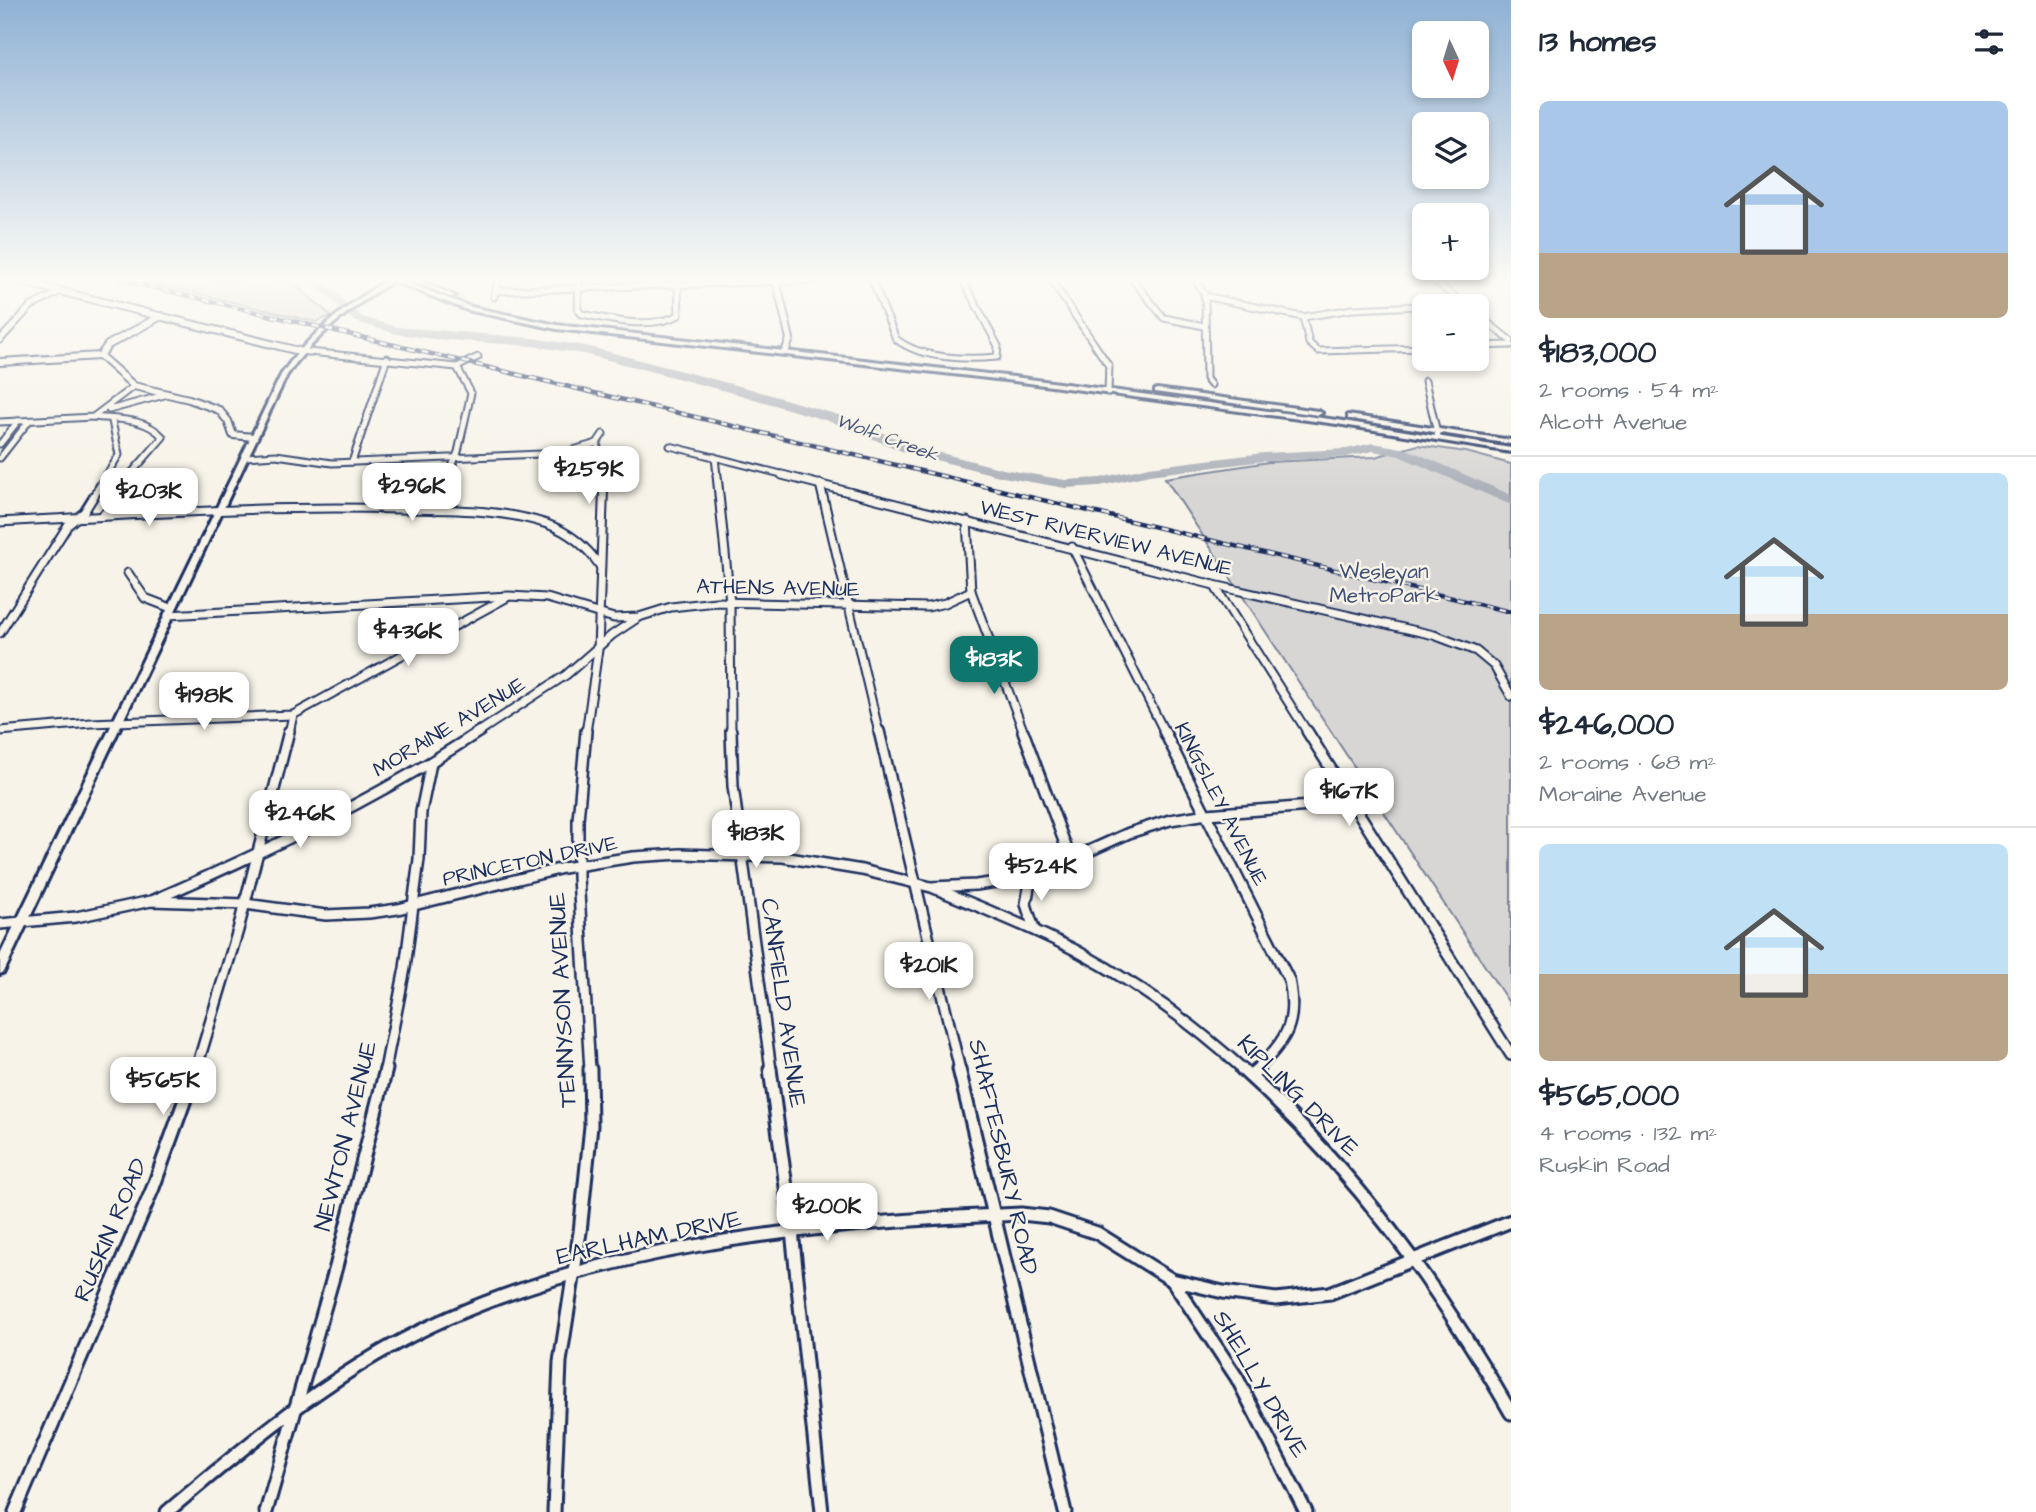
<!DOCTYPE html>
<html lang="en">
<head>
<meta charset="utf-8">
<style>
  :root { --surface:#fff; --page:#f6f6f7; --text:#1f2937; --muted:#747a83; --line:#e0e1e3; --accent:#0f766e }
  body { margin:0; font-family:"Architects Daughter",sans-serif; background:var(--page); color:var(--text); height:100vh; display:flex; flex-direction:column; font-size:26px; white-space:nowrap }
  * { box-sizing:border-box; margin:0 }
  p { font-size:23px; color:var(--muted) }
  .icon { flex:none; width:38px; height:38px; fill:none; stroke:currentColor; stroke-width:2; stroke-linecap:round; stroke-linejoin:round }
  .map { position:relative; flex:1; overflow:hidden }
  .drawer { display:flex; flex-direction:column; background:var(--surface); width:525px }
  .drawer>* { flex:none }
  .needle { width:46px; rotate:176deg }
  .controls { position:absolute; left:1412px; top:21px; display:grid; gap:14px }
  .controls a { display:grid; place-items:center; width:77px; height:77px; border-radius:10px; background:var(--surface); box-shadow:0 4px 10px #0003; font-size:35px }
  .price { position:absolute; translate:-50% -60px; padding:0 16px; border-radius:14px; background:#fff; color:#222; font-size:23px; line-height:46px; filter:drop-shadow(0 2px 4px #0008) }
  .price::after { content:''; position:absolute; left:50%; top:42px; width:21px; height:16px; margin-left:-10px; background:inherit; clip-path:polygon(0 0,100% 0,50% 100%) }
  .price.on { background:var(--accent); color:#fff }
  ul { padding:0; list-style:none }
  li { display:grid; align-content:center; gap:14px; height:371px; padding:0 28px }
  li+li { border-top:2px solid var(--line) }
  li span { display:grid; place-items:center; height:217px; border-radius:10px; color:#555 }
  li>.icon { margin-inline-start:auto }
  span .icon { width:126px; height:126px; fill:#fffc; stroke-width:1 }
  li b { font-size:30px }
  h2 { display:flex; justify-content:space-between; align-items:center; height:84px; padding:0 28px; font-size:30px }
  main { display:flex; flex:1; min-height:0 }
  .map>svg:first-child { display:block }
  .green { fill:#d7d6d4; stroke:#798299; stroke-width:2 }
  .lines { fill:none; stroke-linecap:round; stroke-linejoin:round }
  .river { fill:#acb0b9; fill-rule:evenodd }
  .minor-far3-casing { stroke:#1b2f5e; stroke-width:9 }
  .minor-far2-casing { stroke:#1b2f5e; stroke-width:11 }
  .minor-far1-casing { stroke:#1b2f5e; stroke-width:14 }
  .minor-casing { stroke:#1b2f5e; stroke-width:17 }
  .tertiary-casing { stroke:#1b2f5e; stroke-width:10 }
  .secondary-casing { stroke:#1b2f5e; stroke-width:6 }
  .minor-far3 { stroke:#f7f3e8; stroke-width:5 }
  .minor-far2 { stroke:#f7f3e8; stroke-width:7 }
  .minor-far1 { stroke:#f7f3e8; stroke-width:9 }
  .minor { stroke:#f7f3e8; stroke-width:11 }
  .tertiary { stroke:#f7f3e8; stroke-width:6 }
  .secondary { fill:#f7f3e8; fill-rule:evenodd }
  .rail-casing { stroke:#1b2f5e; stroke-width:4.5 }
  .rail { stroke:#f7f3e8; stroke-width:2.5; stroke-dasharray:7; stroke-linecap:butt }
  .labels { text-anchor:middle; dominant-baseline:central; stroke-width:5; stroke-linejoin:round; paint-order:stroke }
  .far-water-label { font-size:19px; font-style:italic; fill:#465679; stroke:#f7f3e8 }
  .street-label { font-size:21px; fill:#1b2f5e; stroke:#f7f3e8 }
  .park-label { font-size:21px; fill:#415076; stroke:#f7f3e8 }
  .near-street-label { font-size:24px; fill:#1b2f5e; stroke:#f7f3e8 }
</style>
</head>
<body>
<main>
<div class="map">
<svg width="1511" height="1512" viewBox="0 0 1511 1512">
  <rect width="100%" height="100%" fill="#f7f3e8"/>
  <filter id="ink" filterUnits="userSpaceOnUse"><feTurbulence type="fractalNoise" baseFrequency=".0143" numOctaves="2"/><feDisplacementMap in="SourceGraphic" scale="14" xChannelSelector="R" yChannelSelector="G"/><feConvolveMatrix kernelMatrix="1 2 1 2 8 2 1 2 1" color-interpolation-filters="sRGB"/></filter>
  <g filter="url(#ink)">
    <g class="green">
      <polygon points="141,280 290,280 331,316 316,322"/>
      <polygon points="1418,445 1466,452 1511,464 1511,1006 1165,478 1269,462 1375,457"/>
    </g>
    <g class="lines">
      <polygon class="river" points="311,280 322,280 362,317 398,327 532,338 586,346 747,388 845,417 914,446 1003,469 1065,480 1100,478 1149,467 1264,453 1346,449 1373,443 1407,449 1511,495 1511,505 1399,456 1373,451 1346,457 1264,461 1149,475 1100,486 1065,488 1003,477 904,452 835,423 737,394 585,354 532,346 433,339 397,334 354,321"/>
      <g class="minor-far3-casing">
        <g id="minor-far3">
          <path d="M 579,280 L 578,310 L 582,314 C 612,320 650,330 679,315 L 678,283"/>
          <path d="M 872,280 L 896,339 C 921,359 966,360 997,357 L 998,346 L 963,280"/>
          <polyline points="1051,280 1109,366 1108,392"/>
          <polyline points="1133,280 1164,318 1204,326"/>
          <polyline points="1198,280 1197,283 1205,295 1206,379 1211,385"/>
          <polyline points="1433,280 1464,304"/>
          <polyline points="495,291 818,280"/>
          <polyline points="1204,296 1303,317"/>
          <polyline points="494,297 498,280"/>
          <polyline points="1477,314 1511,341"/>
          <polyline points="0,340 30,307 61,291"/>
          <polyline points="1477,346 1511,345"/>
          <polyline points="1424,348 1318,351 1309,343 1303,317 1353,309 1464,304"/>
          <polyline points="299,351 457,367"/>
          <polyline points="457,367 478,357"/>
          <polyline points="1425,381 1438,437"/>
          <polyline points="109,410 168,394"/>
          <path d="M 93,417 C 118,420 145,417 163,437 L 129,476"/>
          <polyline points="0,422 93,417 134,386"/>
          <polyline points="597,443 604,476"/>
          <polyline points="0,444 18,421"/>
          <polyline points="670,446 789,476"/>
          <polyline points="245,457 276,455 332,463 563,453 597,443 603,434"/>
          <polyline points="715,457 717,476"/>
          <polyline points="0,458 29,421"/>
          <polyline points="352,462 387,358"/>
          <polyline points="106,476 119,455 112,421"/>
          <polyline points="448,476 458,452 471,393 457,367"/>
        </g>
      </g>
      <g class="minor-far2-casing">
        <g id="minor-far2">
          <polyline points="717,475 730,602 731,733"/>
          <polyline points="782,475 1214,585 1434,635 1476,651 1494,666 1511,696"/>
          <polyline points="820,484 879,733"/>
          <polyline points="435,510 449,475"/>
          <polyline points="102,516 120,496 130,475"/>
          <polyline points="967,521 971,591 1024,733"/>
          <path d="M 0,522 C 133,515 266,505 399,509 C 447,510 500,508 547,524 C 569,532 587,547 600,566"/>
          <polyline points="1072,547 1165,733"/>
          <polyline points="128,573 145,598 171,608"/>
          <polyline points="1214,585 1308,733"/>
          <polyline points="168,615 509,596 547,598 614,618 639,617 671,607 716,602 928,607 945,603 971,591"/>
          <polyline points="0,633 68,525 84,512 107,475"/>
          <polyline points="0,731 91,723 293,715 506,598"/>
          <polyline points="289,733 293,715"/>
          <polyline points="477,733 566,675 612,635 636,619"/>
          <polyline points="586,733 598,650 604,475"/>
        </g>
      </g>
      <g class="minor-far1-casing">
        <g id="minor-far1">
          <polyline points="586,731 578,820 578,877 590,1070"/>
          <polyline points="731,731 733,786 771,1070"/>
          <polyline points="879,731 960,1070"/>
          <polyline points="1023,731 1071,860"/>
          <path d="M 1164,731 L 1289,980 C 1298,1023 1286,1041 1256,1070"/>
          <polyline points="1307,731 1511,1055"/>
          <polyline points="1031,877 1026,904 1034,929"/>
          <path d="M 934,888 C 982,908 1031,927 1077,951 C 1137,983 1194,1025 1244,1070"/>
          <path d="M 154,900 C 266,851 377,799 480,731"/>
          <polyline points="0,924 76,917 151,901 245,904 326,915 369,913 398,909 563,868 633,857 680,854 783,857 862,870 931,887 976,885 1031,877 1129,833 1170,820 1207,814 1350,803"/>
          <polyline points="196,1070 238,930 289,731"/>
          <polyline points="385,1070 405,968 419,859 421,812 431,763"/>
        </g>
      </g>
      <g class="minor-casing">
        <g id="minor">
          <polyline points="770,1069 792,1231 822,1512"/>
          <polyline points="959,1069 1065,1512"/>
          <path d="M 1242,1069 C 1354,1170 1436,1282 1511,1413"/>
          <polyline points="1252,1074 1258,1069"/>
          <polyline points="1172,1280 1237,1378 1306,1512"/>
          <polyline points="15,1512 153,1188 196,1069"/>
          <path d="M 167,1512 C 237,1453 308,1393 388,1348 C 569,1246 817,1222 1021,1214 L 1049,1217 L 1097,1233 L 1172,1280 L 1223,1292 L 1276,1299 L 1330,1293 L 1511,1221"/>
          <polyline points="266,1512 336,1267 386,1069"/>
          <polyline points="554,1512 560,1362 580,1232 591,1126 590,1069"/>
        </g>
      </g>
      <g class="tertiary-casing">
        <g id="tertiary">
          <polyline points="15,280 299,351"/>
          <polyline points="776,280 790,339 785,352"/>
          <polyline points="161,316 108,345 100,356 134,386 189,399 219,410 228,421 233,435 254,437"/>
          <polyline points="0,362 100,356"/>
        </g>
      </g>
      <g class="secondary-casing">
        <g id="secondary">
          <path d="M 387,280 L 400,280 L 471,307 L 557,325 L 1014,377 L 1337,420 L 1511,448 L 1511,452 L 1337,424 L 1014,381 L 557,329 L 467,310 L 393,281 C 352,307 315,335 287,375 L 4,972 L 0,974 L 0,955 L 281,375 C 309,334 346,306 387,280 Z"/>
          <polygon points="412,280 419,280 455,296 450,297"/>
          <polygon points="1157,389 1318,411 1322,413 1318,415 1155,392 1155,390"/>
          <polygon points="1348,415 1511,440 1511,444 1351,419 1348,419"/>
        </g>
      </g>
      <use href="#minor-far3" class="minor-far3"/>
      <use href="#minor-far2" class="minor-far2"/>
      <use href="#minor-far1" class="minor-far1"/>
      <use href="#minor" class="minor"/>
      <use href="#tertiary" class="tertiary"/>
      <use href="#secondary" class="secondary"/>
      <g class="rail-casing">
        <polyline id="rail" points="122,280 1511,612"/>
      </g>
      <use href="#rail" class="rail"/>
    </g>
  </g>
  <linearGradient id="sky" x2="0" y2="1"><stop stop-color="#90b2d5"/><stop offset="0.57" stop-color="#fbfaf5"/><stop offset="1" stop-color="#fbfaf5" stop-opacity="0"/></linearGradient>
  <rect width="1511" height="491" fill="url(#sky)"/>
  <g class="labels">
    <g class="far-water-label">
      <text transform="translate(887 438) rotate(20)">Wolf Creek</text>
    </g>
    <g class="street-label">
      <text transform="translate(1106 538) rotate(14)">WEST RIVERVIEW AVENUE</text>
      <text transform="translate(778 588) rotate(1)">ATHENS AVENUE</text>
      <text transform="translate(449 727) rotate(-31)">MORAINE AVENUE</text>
      <text transform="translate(1221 804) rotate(63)">KINGSLEY AVENUE</text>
      <text transform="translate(530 861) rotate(-12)">PRINCETON DRIVE</text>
    </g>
    <g class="park-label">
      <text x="1384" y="571">Wesleyan<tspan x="1384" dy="24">MetroPark</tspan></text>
    </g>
    <g class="near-street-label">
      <text transform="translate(563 1000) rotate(-93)">TENNYSON AVENUE</text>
      <text transform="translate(783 1003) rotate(82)">CANFIELD AVENUE</text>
      <text transform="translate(1298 1096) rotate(45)">KIPLING DRIVE</text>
      <text transform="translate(346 1136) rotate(-76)">NEWTON AVENUE</text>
      <text transform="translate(1003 1157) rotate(77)">SHAFTESBURY ROAD</text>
      <text transform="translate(111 1230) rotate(-67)">RUSKIN ROAD</text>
      <text transform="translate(649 1238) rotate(-12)">EARLHAM DRIVE</text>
      <text transform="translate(1260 1384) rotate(60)">SHELLY DRIVE</text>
    </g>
  </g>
</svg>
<div class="controls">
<a><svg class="needle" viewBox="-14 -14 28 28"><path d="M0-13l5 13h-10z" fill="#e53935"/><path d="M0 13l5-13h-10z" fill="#747a83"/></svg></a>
<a><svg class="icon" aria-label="layers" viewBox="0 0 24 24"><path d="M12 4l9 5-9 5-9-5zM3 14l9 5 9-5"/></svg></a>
<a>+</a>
<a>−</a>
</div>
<b class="price" style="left:589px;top:506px">$259K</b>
<b class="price" style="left:412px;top:523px">$296K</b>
<b class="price" style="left:149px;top:528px">$203K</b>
<b class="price" style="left:408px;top:668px">$436K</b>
<b class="price on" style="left:994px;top:696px">$183K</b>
<b class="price" style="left:204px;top:732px">$198K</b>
<b class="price" style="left:1349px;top:828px">$167K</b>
<b class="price" style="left:300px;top:850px">$246K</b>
<b class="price" style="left:756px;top:870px">$183K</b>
<b class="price" style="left:1041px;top:903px">$524K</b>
<b class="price" style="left:929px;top:1002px">$201K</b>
<b class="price" style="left:163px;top:1117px">$565K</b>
<b class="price" style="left:827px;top:1243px">$200K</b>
</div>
<section class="drawer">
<h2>13 homes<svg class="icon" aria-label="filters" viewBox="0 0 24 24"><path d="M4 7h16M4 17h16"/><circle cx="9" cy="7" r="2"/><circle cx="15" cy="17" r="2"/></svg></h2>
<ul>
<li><span style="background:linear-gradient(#a9c7e8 70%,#b9a48a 0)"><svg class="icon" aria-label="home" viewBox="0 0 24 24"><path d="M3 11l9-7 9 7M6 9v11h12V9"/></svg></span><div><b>$183,000</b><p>2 rooms · 54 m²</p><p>Alcott Avenue</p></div></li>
<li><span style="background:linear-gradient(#bfe0f5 65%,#b9a48a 0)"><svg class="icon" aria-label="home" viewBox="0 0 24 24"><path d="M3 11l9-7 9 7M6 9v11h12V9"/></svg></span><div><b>$246,000</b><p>2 rooms · 68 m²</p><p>Moraine Avenue</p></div></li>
<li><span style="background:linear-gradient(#bfe0f5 60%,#b9a48a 0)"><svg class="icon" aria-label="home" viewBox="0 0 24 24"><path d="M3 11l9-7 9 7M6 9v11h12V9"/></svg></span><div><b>$565,000</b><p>4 rooms · 132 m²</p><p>Ruskin Road</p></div></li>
</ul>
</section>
</main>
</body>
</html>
